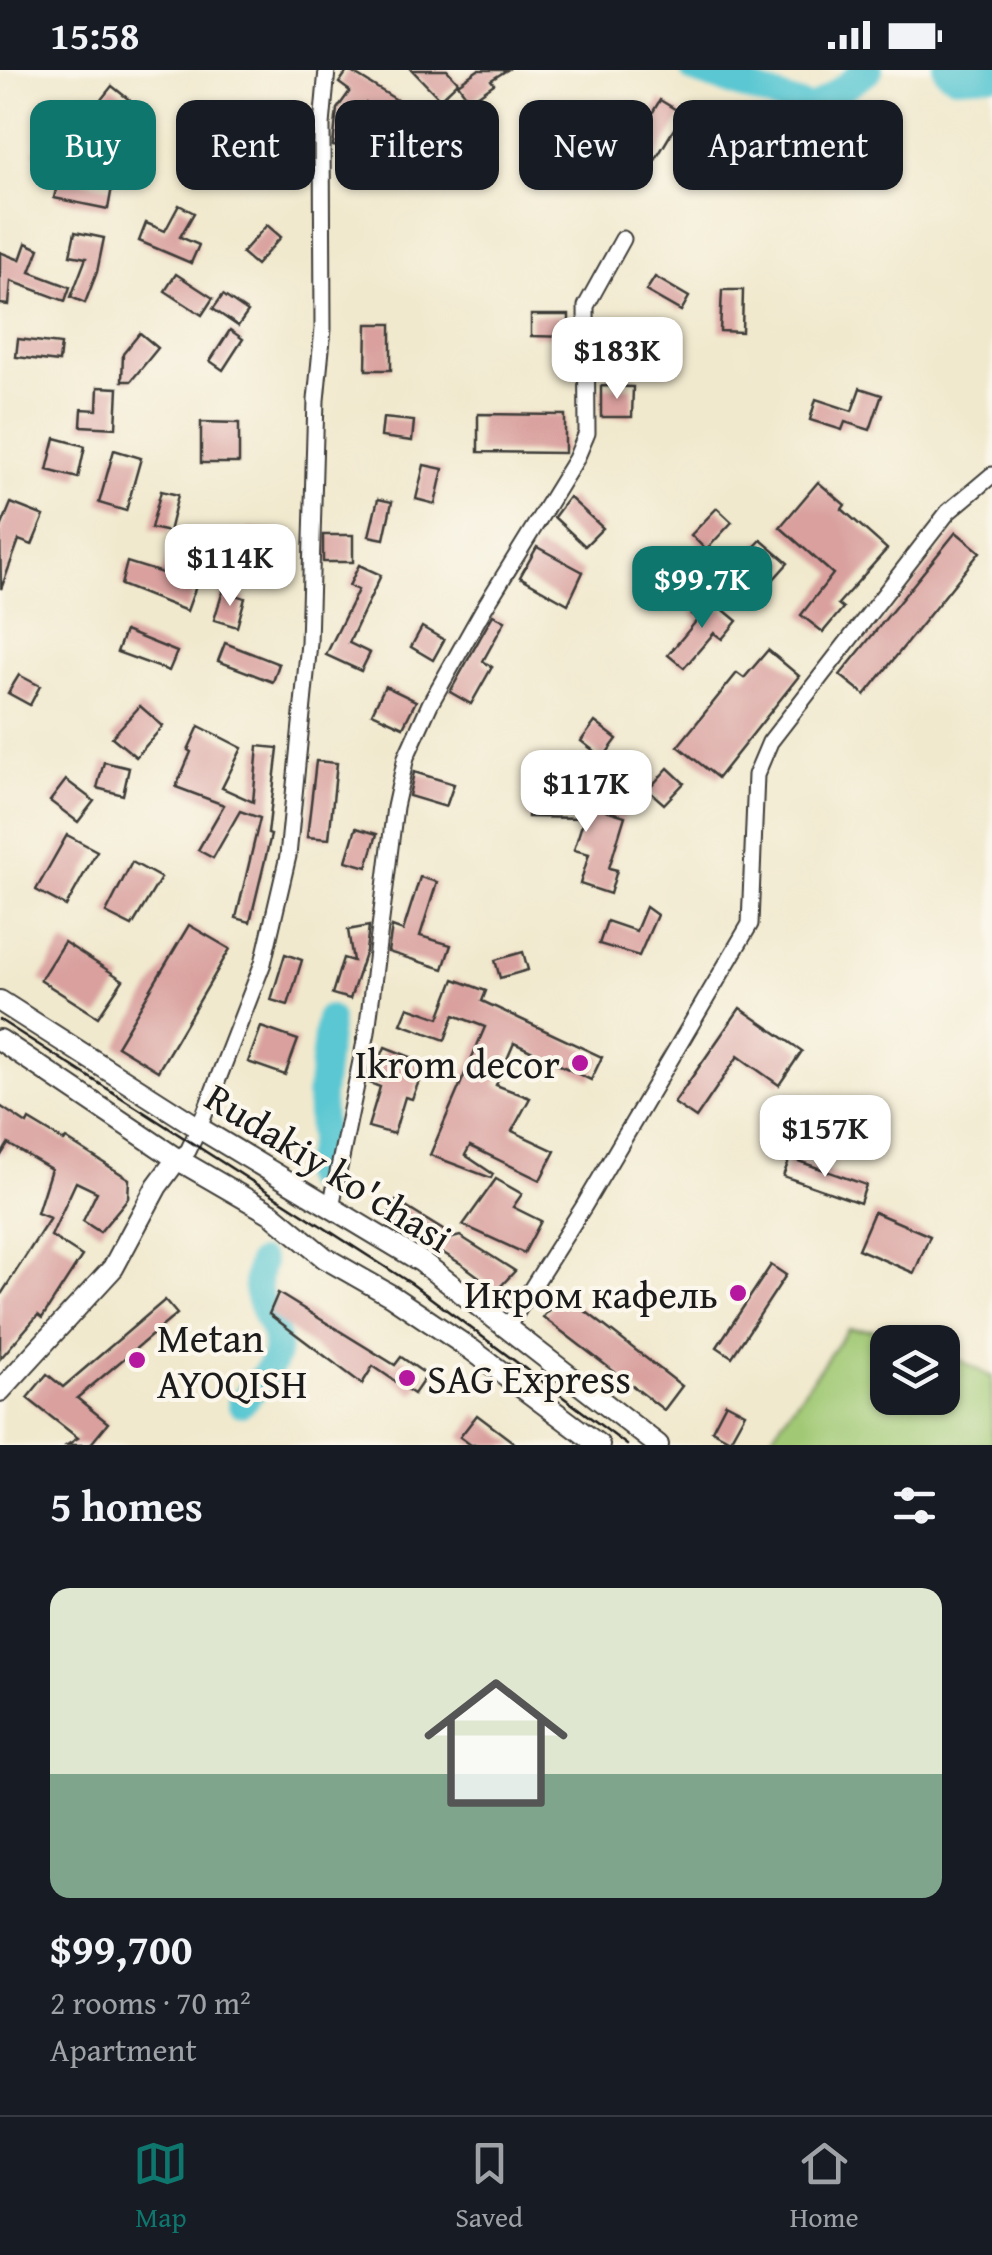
<!DOCTYPE html>
<html lang="en">
<head>
<meta charset="utf-8">
<style>
  :root { --surface:#171b24; --page:#242831; --text:#f1f3f6; --muted:#9ea1a6; --line:#363941; --accent:#0f766e }
  body { margin:0; font-family:"Gentium Book Plus",serif; background:var(--page); color:var(--text); height:100vh; display:flex; flex-direction:column; font-size:38px; white-space:nowrap }
  * { box-sizing:border-box; margin:0 }
  p { font-size:32px; color:var(--muted) }
  .icon { flex:none; width:55px; height:55px; fill:none; stroke:currentColor; stroke-width:2; stroke-linecap:round; stroke-linejoin:round }
  .map { position:relative; height:1375px; overflow:hidden }
  .panel { display:flex; flex-direction:column; background:var(--surface); flex:1 }
  .panel>* { flex:none }
  .guide { position:absolute; left:30px; top:30px; width:932px; height:90px; display:flex; gap:20px }
  .buttons { position:absolute; left:870px; top:1255px; display:grid; gap:20px }
  .buttons a { display:grid; place-items:center; width:90px; height:90px; border-radius:20px; background:var(--surface); box-shadow:0 2px 8px #0004; font-size:50px }
  .price { position:absolute; translate:-50% -85px; padding:0 22px; border-radius:20px; background:#fff; color:#222; font-size:32px; line-height:65px; filter:drop-shadow(0 2px 5px #0008) }
  .price::after { content:''; position:absolute; left:50%; top:60px; width:30px; height:22px; margin-left:-15px; background:inherit; clip-path:polygon(0 0,100% 0,50% 100%) }
  .price.on { background:var(--accent); color:#fff }
  ul { padding:0; list-style:none }
  li { display:grid; align-content:center; gap:20px; height:530px; padding:0 50px }
  li+li { border-top:2px solid var(--line) }
  li span { display:grid; place-items:center; height:310px; border-radius:20px; color:#555 }
  li>.icon { margin-inline-start:auto }
  span .icon { width:180px; height:180px; fill:#fffc; stroke-width:1 }
  li b { font-size:42px }
  h2 { display:flex; justify-content:space-between; align-items:center; height:120px; padding:0 50px; font-size:42px }
  .pill { padding:0 35px; border-radius:20px; background:var(--surface); box-shadow:0 2px 8px #0004; font-size:35px; line-height:90px }
  .pill.on { background:var(--accent); color:#fff }
  .status { display:flex; justify-content:space-between; align-items:center; height:70px; padding:0 50px; background:var(--surface); direction:ltr }
  .status svg { height:28px; fill:currentColor }
  .menu { display:flex; justify-content:space-around; align-items:center; height:140px; border-top:2px solid var(--line); background:var(--surface); font-size:28px; color:var(--muted) }
  .menu a { display:grid; justify-items:center; gap:5px }
  .menu .on { color:var(--accent) }
  .map>svg:first-child { display:block }
  .green { fill:#a1c975; stroke:#5e7248; stroke-width:2.5 }
  .lines { fill:none; stroke-linecap:round; stroke-linejoin:round }
  .river { stroke:#5ac7d2; stroke-width:28 }
  .building { fill:#d9a09e }
  .minor-casing { stroke:#3c3b37; stroke-width:19 }
  .major-casing { stroke:#3c3b37; stroke-width:24 }
  .minor { stroke:#fff; stroke-width:15 }
  .major { stroke:#fff; stroke-width:20 }
  .tram { stroke:#1c1c1c; stroke-width:2.5 }
  .poi-dot { fill:#b5179e; stroke:#fbf7ec; stroke-width:4 }
  .labels { text-anchor:middle; dominant-baseline:central; stroke-width:8; stroke-linejoin:round; paint-order:stroke }
  .poi-label { font-size:40px; fill:#1c1c1c; stroke:#fbf7ec; text-anchor:end }
  .street-label { font-size:40px; fill:#1c1c1c; stroke:#fbf7ec }
</style>
</head>
<body>
<div class="status"><b>15:58</b><svg viewBox="0 0 49 12"><path d="M0 12V9h3v3zM5 12V6h3v6zM10 12V3h3v9zM15 12V0h3v12zM26 1h20v11H26zM47 4h2v5h-2z"/></svg></div>
<div class="map">
<svg width="992" height="1375" viewBox="0 0 992 1375">
  <rect width="100%" height="100%" fill="#fbf7ec"/>
  <filter id="ink" filterUnits="userSpaceOnUse"><feTurbulence type="fractalNoise" baseFrequency=".01" numOctaves="2"/><feDisplacementMap in="SourceGraphic" scale="20" xChannelSelector="R" yChannelSelector="G"/><feConvolveMatrix kernelMatrix="1 2 1 2 8 2 1 2 1" color-interpolation-filters="sRGB"/></filter>
  <filter id="wash" filterUnits="userSpaceOnUse"><feTurbulence type="fractalNoise" baseFrequency=".0048" numOctaves="4" result="noise"/><feDisplacementMap in="SourceGraphic" scale="40" xChannelSelector="R" yChannelSelector="G"/><feGaussianBlur stdDeviation="2.25" result="paint"/><feColorMatrix in="noise" values="0 0 0 0 0 0 0 0 0 0 0 0 0 0 0 0 0 1.4 0 .05"/><feComposite in="paint" operator="in"/></filter>
  <g filter="url(#wash)">
    <rect width="100%" height="100%" fill="#f1e9ce"/>
    <polygon class="green" points="848,1259 904,1261 927,1272 888,1272 888,1328 942,1328 943,1281 992,1307 992,1375 765,1375"/>
    <g class="lines">
      <g class="river">
        <polyline points="694,0 813,40 869,0"/>
        <polyline points="947,0 956,6 992,4"/>
        <polyline points="314,1107 322,1070 320,1025 329,949"/>
        <path d="M 241,1333 C 252,1320 269,1304 275,1287 C 285,1255 245,1235 261,1193"/>
      </g>
    </g>
    <g id="blocks">
      <g class="building">
        <polygon points="348,0 405,35 393,51 366,33 353,52 347,49 338,77 333,76 337,39 350,21 339,13"/>
        <polygon points="412,0 447,0 458,12 440,29"/>
        <polygon points="478,0 507,0 491,10 494,14 470,31 458,14"/>
        <polygon points="112,16 137,36 105,75 80,56"/>
        <polygon points="660,30 683,44 639,117 616,103"/>
        <polygon points="50,65 75,88 59,105 34,82"/>
        <polygon points="59,107 112,117 108,139 54,128"/>
        <polygon points="179,135 194,143 180,167 199,175 191,193 139,171 146,153 165,161"/>
        <polygon points="267,155 281,167 256,195 242,183"/>
        <polygon points="75,162 104,168 97,202 85,233 71,227 86,188 70,185"/>
        <polygon points="26,173 39,179 30,202 70,217 65,231 11,211 9,235 0,234 0,182 20,190"/>
        <polygon points="176,204 213,228 202,245 165,221"/>
        <polygon points="655,207 689,227 681,241 646,221"/>
        <polygon points="722,220 743,220 742,262 720,261"/>
        <polygon points="223,225 248,242 238,256 213,239"/>
        <polygon points="531,245 569,245 569,267 531,266"/>
        <polygon points="367,254 391,254 391,300 366,300"/>
        <polygon points="230,260 243,269 223,300 210,291"/>
        <polygon points="140,263 158,278 131,311 122,311 123,284"/>
        <polygon points="18,269 61,274 59,292 16,287"/>
        <polygon points="601,316 633,317 632,347 601,347"/>
        <polygon points="98,317 118,318 116,358 81,356 82,339 97,340"/>
        <polygon points="860,318 882,325 870,360 845,352 842,360 810,350 816,329 852,341"/>
        <polygon points="478,344 565,345 565,383 478,382"/>
        <polygon points="383,348 414,351 412,371 381,367"/>
        <polygon points="201,352 239,353 239,393 201,393"/>
        <polygon points="55,368 85,376 78,408 47,400"/>
        <polygon points="114,380 141,388 126,441 99,433"/>
        <polygon points="424,395 443,399 435,434 416,429"/>
        <polygon points="818,412 845,435 842,439 887,479 838,534 843,538 823,562 801,545 833,504 780,457"/>
        <polygon points="161,421 178,425 169,462 151,458"/>
        <polygon points="569,427 603,458 585,476 554,447"/>
        <polygon points="378,429 392,432 384,469 369,466"/>
        <polygon points="11,433 44,446 32,475 19,470 1,519 0,460"/>
        <polygon points="717,438 732,452 706,480 691,465"/>
        <polygon points="249,459 274,461 271,494 244,492 240,500 202,486 209,468 248,482"/>
        <polygon points="956,462 980,482 865,625 840,605"/>
        <rect x="323" y="465" width="30" height="27"/>
        <polygon points="761,470 788,493 771,512 744,488"/>
        <polygon points="171,477 209,491 203,509 199,508 187,541 121,515 127,492 162,503"/>
        <polygon points="537,477 583,502 568,534 520,507"/>
        <polygon points="359,495 381,505 349,573 370,583 361,601 326,585 358,520 349,516"/>
        <polygon points="223,521 245,528 237,557 214,550"/>
        <polygon points="707,526 737,551 722,569 714,563 684,598 668,585 698,549 691,544"/>
        <polygon points="493,545 505,551 483,591 492,597 471,634 450,622"/>
        <polygon points="422,557 444,570 433,590 411,577"/>
        <polygon points="125,561 177,582 169,601 117,582"/>
        <polygon points="225,573 279,594 273,612 218,591"/>
        <polygon points="768,580 799,606 718,708 678,676 737,603 744,608"/>
        <polygon points="19,605 40,616 30,635 8,623"/>
        <polygon points="385,616 416,631 403,657 372,643"/>
        <polygon points="140,636 163,656 136,687 112,667"/>
        <polygon points="595,652 617,669 603,688 581,671"/>
        <polygon points="199,656 242,678 222,718 253,732 258,676 278,678 268,764 271,765 250,852 236,848 260,748 240,741 213,788 198,780 224,735 176,717 191,682 188,680"/>
        <polygon points="316,691 337,693 329,769 307,767"/>
        <polygon points="104,692 129,698 123,725 97,718"/>
        <polygon points="668,698 684,713 664,734 648,720"/>
        <polygon points="414,702 454,714 446,737 409,726"/>
        <polygon points="66,710 94,731 78,752 50,731"/>
        <polygon points="528,725 573,726 573,730 625,746 609,798 617,800 610,824 580,814 589,784 574,780 584,748 528,747"/>
        <polygon points="356,758 377,764 367,797 346,791"/>
        <polygon points="67,765 97,781 66,836 36,820"/>
        <polygon points="132,792 161,808 132,856 106,843"/>
        <polygon points="420,807 437,812 420,866 451,875 443,899 388,882 392,857 403,861"/>
        <polygon points="646,837 657,845 639,886 599,874 607,851 636,861"/>
        <polygon points="189,855 230,879 158,1001 117,976"/>
        <polygon points="369,856 366,881 350,929 332,924 343,888 353,891 348,860"/>
        <polygon points="64,872 123,910 98,947 40,910"/>
        <polygon points="523,882 528,900 500,908 495,890"/>
        <polygon points="285,884 302,890 288,935 271,930"/>
        <polygon points="454,909 486,921 482,931 602,987 591,1010 514,973 496,1015 530,1028 512,1061 555,1081 540,1110 470,1076 465,1085 493,1104 491,1108 430,1085 485,957 454,945 445,970 401,954 408,937 439,948"/>
        <polygon points="740,938 802,981 779,1015 738,986 696,1048 674,1033"/>
        <polygon points="261,957 298,970 285,1005 248,992"/>
        <polygon points="385,977 426,993 412,1029 405,1027 394,1064 368,1057 380,1017 370,1013"/>
        <polygon points="0,1036 27,1054 29,1050 64,1071 66,1069 129,1109 128,1128 100,1162 83,1151 97,1122 76,1112 51,1166 82,1186 42,1248 38,1245 0,1289 0,1226 50,1148 37,1143 51,1099 8,1074 0,1087"/>
        <polygon points="790,1088 866,1115 860,1133 783,1106"/>
        <polygon points="496,1109 522,1124 513,1137 541,1151 524,1183 463,1155"/>
        <polygon points="396,1131 451,1165 449,1169 460,1166 515,1201 497,1220 463,1195 386,1148"/>
        <polygon points="874,1142 930,1166 914,1203 858,1179"/>
        <polygon points="771,1195 786,1205 732,1287 717,1277"/>
        <polygon points="278,1223 395,1295 401,1287 427,1305 414,1324 373,1296 362,1314 269,1244"/>
        <polygon points="562,1223 682,1316 664,1340 543,1247"/>
        <polygon points="165,1230 177,1244 77,1328 108,1353 90,1375 67,1375 78,1368 27,1328 47,1304 63,1317"/>
        <polygon points="726,1333 745,1343 730,1370 712,1360"/>
        <polygon points="477,1345 517,1375 471,1375 460,1367"/>
      </g>
    </g>
  </g>
  <g filter="url(#ink)">
    <use href="#blocks" fill-opacity="0" stroke="#3c3b37" stroke-width="2.5"/>
    <g class="lines">
      <g class="minor-casing">
        <g id="minor">
          <polyline points="177,1089 188,1081 199,1058 263,893 288,786 309,573 316,330 323,259 322,55 327,0"/>
          <polyline points="331,1137 367,962 395,737 406,687 430,634 483,540 576,389 587,363 586,236 623,169"/>
          <polyline points="508,1256 584,1136 750,854 756,705 770,672 948,442 992,405"/>
        </g>
      </g>
      <g class="major-casing">
        <g id="major">
          <polyline points="0,931 199,1058 422,1192 658,1375"/>
          <polyline points="0,970 177,1089 272,1144 325,1188 390,1225 472,1280 599,1375"/>
          <polyline points="0,1321 113,1198 157,1116 177,1089"/>
        </g>
      </g>
      <use href="#minor" class="minor"/>
      <use href="#major" class="major"/>
      <polyline class="tram" points="0,950 412,1214 627,1375"/>
    </g>
  </g>
  <g class="poi-dot">
    <circle cx="580" cy="993" r="10"/>
    <circle cx="738" cy="1223" r="10"/>
    <circle cx="137" cy="1290" r="10"/>
    <circle cx="407" cy="1308" r="10"/>
  </g>
  <g class="labels">
    <g class="poi-label">
      <text x="560" y="993">Ikrom decor</text>
      <text x="718" y="1223">Икром кафель</text>
      <text x="157" y="1267" text-anchor="start">Metan<tspan x="157" dy="46">AYOQISH</tspan></text>
      <text x="427" y="1308" text-anchor="start">SAG Express</text>
    </g>
    <g class="street-label">
      <text transform="translate(329 1097) rotate(32)">Rudakiy ko'chasi</text>
    </g>
  </g>
</svg>
<div class="buttons">
<a><svg class="icon" aria-label="layers" viewBox="0 0 24 24"><path d="M12 4l9 5-9 5-9-5zM3 14l9 5 9-5"/></svg></a>
</div>
<b class="price" style="left:617px;top:332px">$183K</b>
<b class="price" style="left:230px;top:539px">$114K</b>
<b class="price on" style="left:702px;top:561px">$99.7K</b>
<b class="price" style="left:586px;top:765px">$117K</b>
<b class="price" style="left:825px;top:1110px">$157K</b>
<div class="guide">
<a class="pill on">Buy</a>
<a class="pill">Rent</a>
<a class="pill">Filters</a>
<a class="pill">New</a>
<a class="pill">Apartment</a>
</div>
</div>
<section class="panel">
<h2>5 homes<svg class="icon" aria-label="filters" viewBox="0 0 24 24"><path d="M4 7h16M4 17h16"/><circle cx="9" cy="7" r="2"/><circle cx="15" cy="17" r="2"/></svg></h2>
<ul>
<li><span style="background:linear-gradient(#dfe7d0 60%,#7fa58c 0)"><svg class="icon" aria-label="home" viewBox="0 0 24 24"><path d="M3 11l9-7 9 7M6 9v11h12V9"/></svg></span><div><b>$99,700</b><p>2 rooms · 70 m²</p><p>Apartment</p></div></li>
</ul>
</section>
<nav class="menu">
<a class="on"><svg class="icon" aria-label="map" viewBox="0 0 24 24"><path d="M3 6l6-2 6 2 6-2v14l-6 2-6-2-6 2zM9 4v14M15 6v14"/></svg>Map</a>
<a><svg class="icon" aria-label="saved" viewBox="0 0 24 24"><path d="M7 4h10v16l-5-4-5 4z"/></svg>Saved</a>
<a><svg class="icon" aria-label="home" viewBox="0 0 24 24"><path d="M3 11l9-7 9 7M6 9v11h12V9"/></svg>Home</a>
</nav>
</body>
</html>
